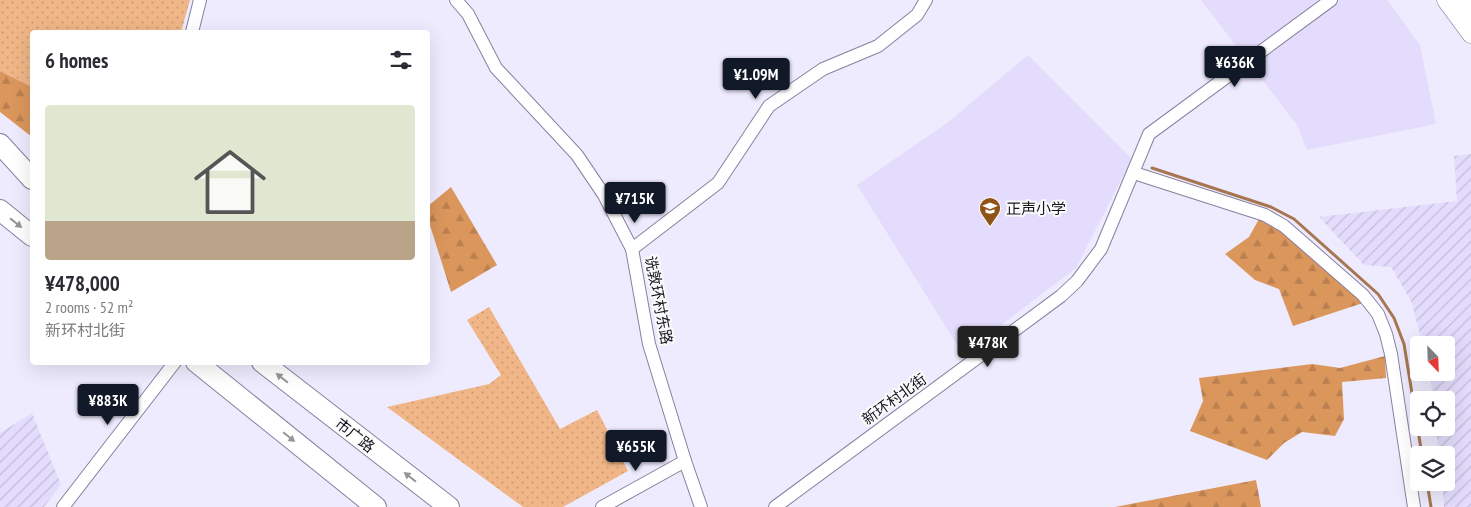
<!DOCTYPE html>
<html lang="en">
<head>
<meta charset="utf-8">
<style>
  :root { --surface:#fff; --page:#f7f7f7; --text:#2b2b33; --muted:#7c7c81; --line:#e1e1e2; --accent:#111827 }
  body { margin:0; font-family:"PT Sans Narrow","Noto Sans SC",sans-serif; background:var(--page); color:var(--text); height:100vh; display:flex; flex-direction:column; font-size:19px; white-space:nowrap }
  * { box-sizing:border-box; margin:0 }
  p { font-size:16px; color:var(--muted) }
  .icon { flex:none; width:28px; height:28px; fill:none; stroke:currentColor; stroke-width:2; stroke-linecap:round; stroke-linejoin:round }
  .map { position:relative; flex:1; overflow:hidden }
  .side { position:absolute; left:30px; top:30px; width:400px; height:335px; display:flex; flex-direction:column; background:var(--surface); border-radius:5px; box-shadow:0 5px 20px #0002 }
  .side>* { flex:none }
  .needle { width:32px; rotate:157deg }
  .buttons { position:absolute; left:1410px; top:336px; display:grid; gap:10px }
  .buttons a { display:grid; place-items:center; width:45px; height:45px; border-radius:5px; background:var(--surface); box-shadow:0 5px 20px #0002; font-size:25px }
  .price { position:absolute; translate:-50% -42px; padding:0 11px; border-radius:5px; background:var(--accent); color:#fff; font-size:16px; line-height:32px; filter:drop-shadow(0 1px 2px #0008) }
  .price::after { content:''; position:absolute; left:50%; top:30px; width:15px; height:11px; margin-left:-8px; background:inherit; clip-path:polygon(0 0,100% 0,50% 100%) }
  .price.active { background:#222; color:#fff }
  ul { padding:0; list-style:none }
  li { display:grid; align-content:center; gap:10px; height:265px; padding:0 15px }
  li+li { border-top:1px solid var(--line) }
  li span { display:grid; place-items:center; height:155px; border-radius:5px; color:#555 }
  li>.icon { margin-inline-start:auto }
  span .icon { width:90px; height:90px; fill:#fffc; stroke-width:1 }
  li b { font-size:21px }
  h2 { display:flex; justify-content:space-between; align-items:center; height:60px; padding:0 15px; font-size:21px }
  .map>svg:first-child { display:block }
  .built { fill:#e3dcfc }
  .industrial { fill:url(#industrial-furrows) }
  .green { fill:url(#green-dots) }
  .forest { fill:url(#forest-firs) }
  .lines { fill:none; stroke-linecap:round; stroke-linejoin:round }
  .stream { stroke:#a77651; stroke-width:3 }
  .street-casing { stroke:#87819e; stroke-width:14 }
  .secondary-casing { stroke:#87819e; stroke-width:19 }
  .primary-casing { stroke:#87819e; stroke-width:22 }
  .street { stroke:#fff; stroke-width:12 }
  .secondary { stroke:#fff; stroke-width:18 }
  .primary { stroke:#fff; stroke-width:20 }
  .oneway { fill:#97959a }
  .labels { text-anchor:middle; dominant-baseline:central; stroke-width:4; stroke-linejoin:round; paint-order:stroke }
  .poi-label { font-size:15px; fill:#17141f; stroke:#fbfbfb; text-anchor:start }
  .street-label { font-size:15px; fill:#17141f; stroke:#fbfbfb }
</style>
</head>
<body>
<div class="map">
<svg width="1471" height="507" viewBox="0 0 1471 507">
  <defs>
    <pattern id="industrial-furrows" width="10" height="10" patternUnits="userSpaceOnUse" patternTransform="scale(1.25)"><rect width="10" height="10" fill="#e3dcfc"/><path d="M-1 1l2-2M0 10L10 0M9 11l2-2" fill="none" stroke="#c2bcd8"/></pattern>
    <pattern id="green-dots" width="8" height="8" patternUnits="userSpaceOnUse" patternTransform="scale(1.25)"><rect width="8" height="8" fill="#f0b687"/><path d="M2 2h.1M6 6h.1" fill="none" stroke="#cd9c74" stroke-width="1.8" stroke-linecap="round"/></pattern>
    <pattern id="forest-firs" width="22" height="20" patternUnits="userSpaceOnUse" patternTransform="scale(1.25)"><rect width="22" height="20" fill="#db965c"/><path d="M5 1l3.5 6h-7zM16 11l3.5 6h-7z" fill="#bb8050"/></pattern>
  </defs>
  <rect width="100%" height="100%" fill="#efebfe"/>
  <g class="built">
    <polygon points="1201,0 1387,0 1420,45 1436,124 1307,150 1297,125"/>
    <polygon points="1028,55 1132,159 1076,268 963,354 857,185 947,123"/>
  </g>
  <g class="industrial">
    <polygon points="1471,154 1471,507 1444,507 1442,483 1446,482 1446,455 1439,455 1436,428 1446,428 1446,400 1433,400 1430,373 1446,372 1446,345 1423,345 1411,301 1391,267 1364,265 1319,217 1457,201 1454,156"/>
    <polygon points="32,413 61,485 44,507 0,507 0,433"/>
  </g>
  <g class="green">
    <polygon points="0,0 190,0 181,32 32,32 32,87 0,71"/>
    <polygon points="489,307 560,429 597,410 628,471 563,507 523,507 387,407 489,384 501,375 467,320"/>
  </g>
  <g class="forest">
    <polygon points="0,71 32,87 30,118 32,120 32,137 0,112"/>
    <polygon points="451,187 497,265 451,292 428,219 428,206"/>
    <polygon points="1259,219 1282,231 1363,303 1293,326 1279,289 1255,280 1225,254 1249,237"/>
    <polygon points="1385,356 1386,378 1342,382 1344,419 1335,436 1302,432 1284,443 1267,460 1190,431 1203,401 1199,378 1312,364 1340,368"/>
    <polygon points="1256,480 1261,507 1115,507"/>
  </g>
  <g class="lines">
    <g class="stream">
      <polyline points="1152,168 1271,207 1294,219 1378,294 1394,318 1404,344 1422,455"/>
      <polyline points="1427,482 1431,507"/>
    </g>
    <g class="street-casing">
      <g id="street">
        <polyline points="456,0 468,14 496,68 577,155 604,195 632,249 649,344 685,461 701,507"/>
        <polyline points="192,32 200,0"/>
        <polyline points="1134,173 1265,215 1284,226 1363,295 1378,314 1386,334 1391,354 1414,507"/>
        <polyline points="632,249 718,183 769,106 823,69 878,46 917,15 926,0"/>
        <polyline points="63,507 175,362"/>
        <polyline points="602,507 685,461"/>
        <polyline points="775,507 1061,296 1077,281 1101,249 1149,134 1331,0"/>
      </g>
    </g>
    <g class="secondary-casing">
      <g id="secondary">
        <polyline points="1446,0 1471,34"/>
        <polyline points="1462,0 1471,13"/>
      </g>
    </g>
    <g class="primary-casing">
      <g id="primary">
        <polyline points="0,144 32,179"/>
        <polyline points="0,210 32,236"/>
        <polyline points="196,362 376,507"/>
        <polyline points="262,362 449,507"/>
      </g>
    </g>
    <use href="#street" class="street"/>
    <use href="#secondary" class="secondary"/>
    <use href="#primary" class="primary"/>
  </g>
  <defs><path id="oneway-solid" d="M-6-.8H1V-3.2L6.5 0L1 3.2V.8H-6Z" transform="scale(1.25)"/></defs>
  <g class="oneway">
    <use href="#oneway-solid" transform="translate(16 223) rotate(38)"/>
    <use href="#oneway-solid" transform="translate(282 378) rotate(-142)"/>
    <use href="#oneway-solid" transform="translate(289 437) rotate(39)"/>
    <use href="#oneway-solid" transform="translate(410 477) rotate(-142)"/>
  </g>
  <defs>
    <g id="school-pin" transform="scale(1.125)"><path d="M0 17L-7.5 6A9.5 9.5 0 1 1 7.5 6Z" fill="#905316" stroke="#fbfbfb"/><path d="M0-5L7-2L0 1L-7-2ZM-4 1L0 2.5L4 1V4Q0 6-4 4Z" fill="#fff"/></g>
  </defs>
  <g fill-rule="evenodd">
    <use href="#school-pin" x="990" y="208"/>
  </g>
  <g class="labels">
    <g class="poi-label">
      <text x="1006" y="208">正声小学</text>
    </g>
    <g class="street-label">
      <text transform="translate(659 300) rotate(79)">诜敦环村东路</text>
      <text transform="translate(894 399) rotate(-36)">新环村北街</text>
      <text transform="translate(355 435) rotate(38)">市广路</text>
    </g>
  </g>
</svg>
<div class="buttons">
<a><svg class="needle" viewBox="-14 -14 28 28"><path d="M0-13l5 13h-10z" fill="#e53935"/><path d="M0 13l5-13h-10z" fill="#7c7c81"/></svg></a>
<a><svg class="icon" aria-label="locate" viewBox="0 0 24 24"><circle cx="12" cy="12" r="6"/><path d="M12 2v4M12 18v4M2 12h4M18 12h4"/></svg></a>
<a><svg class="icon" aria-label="layers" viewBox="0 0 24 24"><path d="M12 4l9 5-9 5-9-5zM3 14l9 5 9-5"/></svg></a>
</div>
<b class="price" style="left:1235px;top:88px">¥636K</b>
<b class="price" style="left:756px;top:100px">¥1.09M</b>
<b class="price" style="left:635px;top:224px">¥715K</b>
<b class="price active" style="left:988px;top:368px">¥478K</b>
<b class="price" style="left:108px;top:426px">¥883K</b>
<b class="price" style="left:636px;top:472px">¥655K</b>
<section class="side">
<h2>6 homes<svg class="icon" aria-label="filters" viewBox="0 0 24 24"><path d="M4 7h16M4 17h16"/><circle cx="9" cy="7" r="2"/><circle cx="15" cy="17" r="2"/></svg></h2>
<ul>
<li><span style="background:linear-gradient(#dfe7d0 75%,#b9a48a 0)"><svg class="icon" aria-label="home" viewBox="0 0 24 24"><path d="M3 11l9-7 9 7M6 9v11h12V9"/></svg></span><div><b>¥478,000</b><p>2 rooms · 52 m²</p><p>新环村北街</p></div></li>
</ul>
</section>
</div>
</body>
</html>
